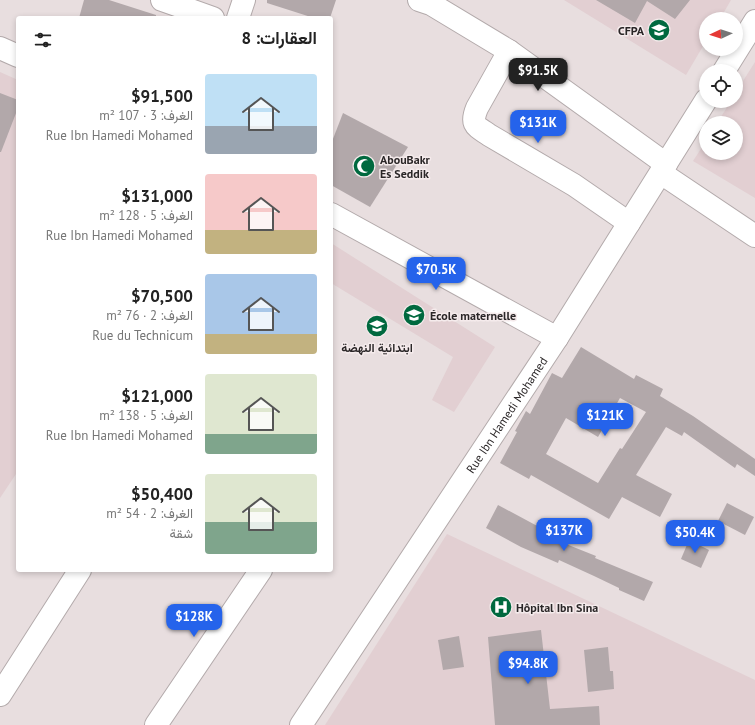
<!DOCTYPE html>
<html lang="ar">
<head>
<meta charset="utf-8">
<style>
  :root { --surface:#fff; --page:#f6f6f6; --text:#222; --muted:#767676; --accent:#2563eb }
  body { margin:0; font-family:"PT Sans",Vazirmatn,sans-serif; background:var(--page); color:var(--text); direction:rtl; height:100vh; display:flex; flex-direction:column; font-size:15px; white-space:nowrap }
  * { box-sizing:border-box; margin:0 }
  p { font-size:13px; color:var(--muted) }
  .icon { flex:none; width:22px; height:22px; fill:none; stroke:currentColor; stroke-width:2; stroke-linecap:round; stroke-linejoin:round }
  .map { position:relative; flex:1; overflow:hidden; direction:ltr }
  .panel { position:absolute; left:16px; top:16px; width:317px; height:556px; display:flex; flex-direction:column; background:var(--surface); border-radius:4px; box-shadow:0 2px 6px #0003; direction:rtl }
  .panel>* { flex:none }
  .needle { width:26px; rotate:266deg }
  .controls { position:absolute; left:699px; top:12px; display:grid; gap:8px }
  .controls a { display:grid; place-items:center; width:44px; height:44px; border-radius:50%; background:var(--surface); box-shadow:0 2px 6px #0003; font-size:20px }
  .price { position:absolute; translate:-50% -34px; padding:0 9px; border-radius:8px; background:var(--accent); color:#fff; font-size:13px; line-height:26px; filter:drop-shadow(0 1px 2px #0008) }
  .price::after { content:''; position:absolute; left:50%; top:24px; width:12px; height:9px; margin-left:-6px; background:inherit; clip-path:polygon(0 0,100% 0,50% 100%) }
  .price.active { background:#222; color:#fff }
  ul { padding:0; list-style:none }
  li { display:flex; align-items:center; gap:12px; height:100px; padding:0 16px }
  li span { display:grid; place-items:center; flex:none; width:112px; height:80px; border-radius:4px; color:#555 }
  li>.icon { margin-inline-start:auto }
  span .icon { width:48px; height:48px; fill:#fffc; stroke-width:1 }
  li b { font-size:17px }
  h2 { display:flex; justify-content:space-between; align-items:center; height:48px; padding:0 16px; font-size:17px }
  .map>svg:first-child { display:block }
  .built { fill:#e2cfd2 }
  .building { fill:#b2a8aa; fill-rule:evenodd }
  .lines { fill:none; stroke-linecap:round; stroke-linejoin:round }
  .minor-casing { stroke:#b3aaab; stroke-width:24 }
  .minor { stroke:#fff; stroke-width:22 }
  .labels { text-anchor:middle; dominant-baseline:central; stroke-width:3; stroke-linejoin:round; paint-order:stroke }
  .poi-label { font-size:12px; font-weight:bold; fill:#2a2627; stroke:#f5ebec; text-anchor:start }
  .street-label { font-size:12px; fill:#2a2627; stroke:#f5ebec }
</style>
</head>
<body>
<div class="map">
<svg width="755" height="725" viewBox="0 0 755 725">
  <rect width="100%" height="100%" fill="#e8dedf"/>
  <g class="built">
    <polygon points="564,0 731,0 720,19 706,19 706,41 686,75"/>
    <polygon points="755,62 755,198 693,161 706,141 706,153 736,153 736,123 717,123 731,101 736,101 736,92"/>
    <polygon points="0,72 18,80 18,471 0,498"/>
    <polygon points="331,243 495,347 454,412 432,400 453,357 331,283"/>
    <polygon points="447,534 755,680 755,725 325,725"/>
  </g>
  <g class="building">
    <polygon points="84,0 109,0 156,15 156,18 79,18"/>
    <polygon points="267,0 336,0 330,18 314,18 267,3"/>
    <polygon points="596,0 690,0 675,19 647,1 635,23"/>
    <polygon points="0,93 18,100 18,108 1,152 0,152"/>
    <polygon points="343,113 408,147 370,207 331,185 331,144"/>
    <path d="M 581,347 L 634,379 L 636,375 L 663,389 L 660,396 L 693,416 L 755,459 L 755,476 L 737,464 L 735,468 L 684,432 L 682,436 L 666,427 L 636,475 L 672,494 L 660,517 L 622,497 L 609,519 L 531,475 L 529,479 L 500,463 L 517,432 L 515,431 L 526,411 L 530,414 L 552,373 L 562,378 ZM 620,398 L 646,412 L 622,449 L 620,448 L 598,483 L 546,454 L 566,418 L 598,437 Z"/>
    <polygon points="727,503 754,517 745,535 718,521"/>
    <polygon points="498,505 541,528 568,539 566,544 596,556 595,558 653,582 644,601 619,590 619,588 594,576 559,560 558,563 521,547 486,528"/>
    <polygon points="689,540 709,550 701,568 681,559"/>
    <polygon points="541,630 550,709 599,706 600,725 495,725 488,637"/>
    <polygon points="459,636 464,667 443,670 438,640"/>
    <polygon points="608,647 610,671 613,671 614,689 588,692 584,650"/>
  </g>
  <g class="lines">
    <g class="minor-casing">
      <g id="minor">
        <polyline points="162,0 213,18"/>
        <polyline points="419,0 431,4 509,51 666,164"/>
        <polyline points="238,18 244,0"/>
        <polyline points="0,48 18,56"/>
        <path d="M 509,51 L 477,108 C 470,125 476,126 489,135 L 574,185 L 629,223"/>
        <polyline points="724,71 755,21"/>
        <polyline points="661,173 755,236"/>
        <polyline points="331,214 557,338"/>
        <polyline points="0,695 80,570"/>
        <polyline points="156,725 261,570"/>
        <path id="s1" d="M 301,725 L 557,338 L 706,100"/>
      </g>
    </g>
    <use href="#minor" class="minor"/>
  </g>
  <defs>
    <g id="university-disc" transform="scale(1.15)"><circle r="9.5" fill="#00693f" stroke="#f5ebec"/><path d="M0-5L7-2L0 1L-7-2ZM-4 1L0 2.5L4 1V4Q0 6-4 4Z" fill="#fff"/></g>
    <g id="mosque-disc" transform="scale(1.15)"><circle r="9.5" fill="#00693f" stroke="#f5ebec"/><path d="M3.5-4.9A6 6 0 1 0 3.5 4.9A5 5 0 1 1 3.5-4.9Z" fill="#fff"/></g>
    <g id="school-disc" transform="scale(1.15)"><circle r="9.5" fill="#00693f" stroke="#f5ebec"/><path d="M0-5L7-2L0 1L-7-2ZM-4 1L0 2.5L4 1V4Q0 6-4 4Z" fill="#fff"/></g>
    <g id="hospital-disc" transform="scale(1.15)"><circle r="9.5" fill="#00693f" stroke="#f5ebec"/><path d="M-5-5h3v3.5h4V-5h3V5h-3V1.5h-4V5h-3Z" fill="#fff"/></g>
  </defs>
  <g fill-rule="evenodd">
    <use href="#university-disc" x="659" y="30"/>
    <use href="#mosque-disc" x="364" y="166"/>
    <use href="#school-disc" x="414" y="315"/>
    <use href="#school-disc" x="377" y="326"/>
    <use href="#hospital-disc" x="501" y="607"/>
  </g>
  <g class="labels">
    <g class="poi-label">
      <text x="644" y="30" text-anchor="end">CFPA</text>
      <text x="380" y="159">AbouBakr<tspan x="380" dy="14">Es Seddik</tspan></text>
      <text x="430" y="315">École maternelle</text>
      <text x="377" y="347" text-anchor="middle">ابتدائية النهضة</text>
      <text x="516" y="607">Hôpital Ibn Sina</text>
    </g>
    <g class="street-label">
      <text stroke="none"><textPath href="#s1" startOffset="372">Rue Ibn Hamedi Mohamed</textPath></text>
    </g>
  </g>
</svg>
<div class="controls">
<a><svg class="needle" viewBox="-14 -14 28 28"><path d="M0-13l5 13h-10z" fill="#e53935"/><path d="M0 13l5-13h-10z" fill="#767676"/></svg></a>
<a><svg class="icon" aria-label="locate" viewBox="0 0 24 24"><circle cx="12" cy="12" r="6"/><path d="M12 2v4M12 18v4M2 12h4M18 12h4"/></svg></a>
<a><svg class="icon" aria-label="layers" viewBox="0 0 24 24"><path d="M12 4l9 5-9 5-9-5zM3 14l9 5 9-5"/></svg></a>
</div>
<b class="price active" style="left:538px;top:92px">$91.5K</b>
<b class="price" style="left:538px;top:144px">$131K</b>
<b class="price" style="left:436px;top:291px">$70.5K</b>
<b class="price" style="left:605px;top:437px">$121K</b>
<b class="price" style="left:564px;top:552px">$137K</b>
<b class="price" style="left:695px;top:554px">$50.4K</b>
<b class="price" style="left:194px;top:638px">$128K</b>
<b class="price" style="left:528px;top:685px">$94.8K</b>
<section class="panel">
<h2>العقارات: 8<svg class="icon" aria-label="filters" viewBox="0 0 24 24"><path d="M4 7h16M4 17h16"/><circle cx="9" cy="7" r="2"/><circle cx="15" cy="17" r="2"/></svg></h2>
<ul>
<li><span style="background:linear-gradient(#bfe0f5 65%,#9aa5b1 0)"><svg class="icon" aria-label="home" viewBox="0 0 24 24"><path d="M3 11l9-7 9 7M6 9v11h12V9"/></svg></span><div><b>$91,500</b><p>الغرف: 3 · 107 m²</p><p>Rue Ibn Hamedi Mohamed</p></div></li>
<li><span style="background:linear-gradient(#f6c9c9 70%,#c2b280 0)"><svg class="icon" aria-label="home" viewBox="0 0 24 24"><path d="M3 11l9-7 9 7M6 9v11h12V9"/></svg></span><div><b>$131,000</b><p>الغرف: 5 · 128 m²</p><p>Rue Ibn Hamedi Mohamed</p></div></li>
<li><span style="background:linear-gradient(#a9c7e8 75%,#c2b280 0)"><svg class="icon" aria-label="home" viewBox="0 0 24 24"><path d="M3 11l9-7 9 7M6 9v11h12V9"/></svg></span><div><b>$70,500</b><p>الغرف: 2 · 76 m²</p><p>Rue du Technicum</p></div></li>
<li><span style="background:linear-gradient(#dfe7d0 75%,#7fa58c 0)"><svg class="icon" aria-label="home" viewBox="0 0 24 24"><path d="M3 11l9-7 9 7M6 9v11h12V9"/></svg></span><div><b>$121,000</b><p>الغرف: 5 · 138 m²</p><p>Rue Ibn Hamedi Mohamed</p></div></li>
<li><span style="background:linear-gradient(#dfe7d0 60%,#7fa58c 0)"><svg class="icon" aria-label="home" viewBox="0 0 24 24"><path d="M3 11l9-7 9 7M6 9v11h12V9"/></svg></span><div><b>$50,400</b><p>الغرف: 2 · 54 m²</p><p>شقة</p></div></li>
</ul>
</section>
</div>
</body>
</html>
